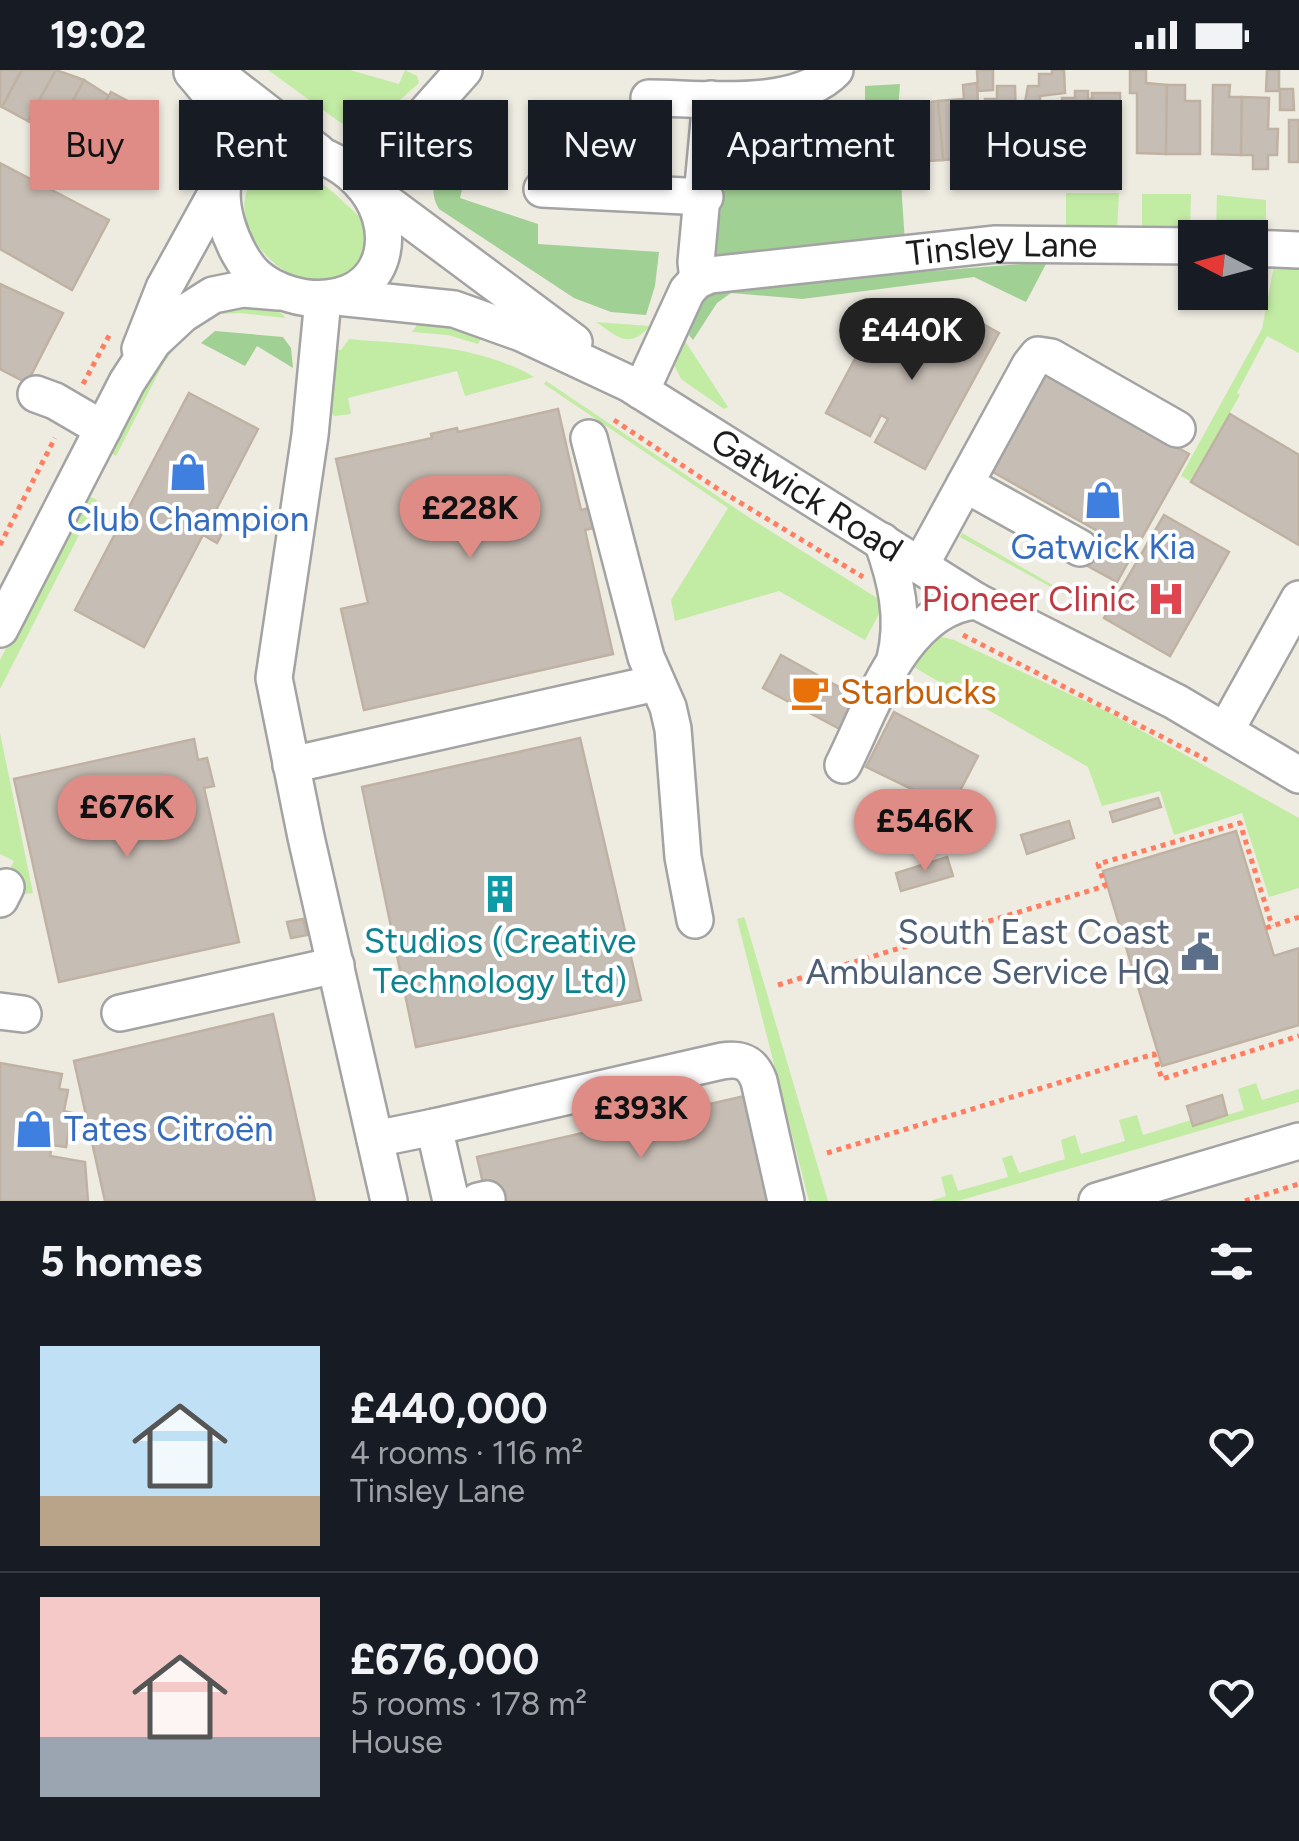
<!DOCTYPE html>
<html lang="en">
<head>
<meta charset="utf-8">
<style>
  :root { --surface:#171b24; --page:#20242c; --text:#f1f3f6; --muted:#9ea1a6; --line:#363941; --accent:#df8c87 }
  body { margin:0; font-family:Figtree,sans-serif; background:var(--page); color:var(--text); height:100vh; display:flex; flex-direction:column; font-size:38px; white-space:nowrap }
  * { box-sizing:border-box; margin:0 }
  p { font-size:32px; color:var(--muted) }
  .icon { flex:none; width:55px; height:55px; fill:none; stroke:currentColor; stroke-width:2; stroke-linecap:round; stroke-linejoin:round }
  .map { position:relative; height:1131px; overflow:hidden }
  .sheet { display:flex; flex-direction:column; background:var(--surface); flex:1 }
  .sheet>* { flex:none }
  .top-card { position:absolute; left:30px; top:30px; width:1240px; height:90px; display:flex; gap:20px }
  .needle { width:65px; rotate:276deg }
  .buttons { position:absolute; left:1178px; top:150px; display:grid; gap:20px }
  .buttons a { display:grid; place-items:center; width:90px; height:90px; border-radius:0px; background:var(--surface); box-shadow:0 2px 8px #0004; font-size:50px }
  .price { position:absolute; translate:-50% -85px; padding:0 22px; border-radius:35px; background:var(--accent); color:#111; font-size:32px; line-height:65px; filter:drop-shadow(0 2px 5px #0008) }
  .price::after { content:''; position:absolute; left:50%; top:60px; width:30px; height:22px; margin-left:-15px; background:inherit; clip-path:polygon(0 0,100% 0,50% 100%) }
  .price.on { background:#222; color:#fff }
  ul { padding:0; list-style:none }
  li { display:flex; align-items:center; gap:30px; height:250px; padding:0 40px }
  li+li { border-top:2px solid var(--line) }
  li span { display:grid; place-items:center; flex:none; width:280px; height:200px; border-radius:0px; color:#555 }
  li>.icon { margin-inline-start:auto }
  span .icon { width:120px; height:120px; fill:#fffc; stroke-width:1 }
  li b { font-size:42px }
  h2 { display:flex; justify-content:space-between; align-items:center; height:120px; padding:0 40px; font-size:42px }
  .chip { padding:0 35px; border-radius:0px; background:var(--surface); box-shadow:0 2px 8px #0004; font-size:35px; line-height:90px }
  .chip.on { background:var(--accent); color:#111 }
  .status { display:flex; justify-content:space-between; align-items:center; height:70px; padding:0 50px; background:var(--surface); direction:ltr }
  .status svg { height:28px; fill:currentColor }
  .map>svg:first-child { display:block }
  .grass { fill:#c2eba4 }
  .forest { fill:#a1d094 }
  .building { fill:#c6bdb4; stroke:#c0b2a3; stroke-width:2.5; fill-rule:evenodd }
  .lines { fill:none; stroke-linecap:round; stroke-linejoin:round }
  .minor-casing { stroke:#a3a3a3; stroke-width:40 }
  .path { stroke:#ff7d61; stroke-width:5; stroke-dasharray:5 5; stroke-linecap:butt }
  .minor { stroke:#fff; stroke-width:35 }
  .labels { text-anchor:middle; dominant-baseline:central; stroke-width:8; stroke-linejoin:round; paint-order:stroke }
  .street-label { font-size:35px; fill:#1c1c1c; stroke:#fff }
  .shop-label { font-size:35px; fill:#366cbe; stroke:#fff }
  .health-label { font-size:35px; fill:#be3a42; stroke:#fff; text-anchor:end }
  .food-label { font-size:35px; fill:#c56008; stroke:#fff; text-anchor:start }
  .service-label { font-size:35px; fill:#4e5e75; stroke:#fff; text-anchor:end }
  .culture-label { font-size:35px; fill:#0d838f; stroke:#fff }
</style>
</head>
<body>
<div class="status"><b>19:02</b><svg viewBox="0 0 49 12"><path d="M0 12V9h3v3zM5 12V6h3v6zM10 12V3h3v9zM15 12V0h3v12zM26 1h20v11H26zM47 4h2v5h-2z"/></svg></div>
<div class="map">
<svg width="1299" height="1131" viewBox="0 0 1299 1131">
  <rect width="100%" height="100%" fill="#eeebe1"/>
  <g class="grass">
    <polygon points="268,0 350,0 399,14 405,0 417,6 419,13 359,66"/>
    <path d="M 275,95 L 304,99 L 334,123 L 362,149 L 368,176 C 365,182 362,191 357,197 C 348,208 335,211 322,211 C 263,214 208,121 275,95 Z"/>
    <polygon points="1066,123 1119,123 1117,160 1066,159"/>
    <polygon points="1142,124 1191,124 1190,161 1142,159"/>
    <polygon points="1217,125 1266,130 1266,160 1216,159"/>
    <polygon points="1274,196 1299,198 1299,283 1267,266 1237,323 1240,325 1190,411 1181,406 1262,259"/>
    <polygon points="244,233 276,238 286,248 240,243 203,245"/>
    <polygon points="427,250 483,265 478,274 448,265 412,262 420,251"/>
    <path d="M 596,252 L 650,256 C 629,280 618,267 596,252 Z"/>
    <polygon points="187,260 162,296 116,386 109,382 152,301"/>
    <path d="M 349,269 C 413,275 477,274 534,307 L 465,326 L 457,301 L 348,328 L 351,344 L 334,346 L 331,342 L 337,280 L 341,280 Z"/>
    <polygon points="685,271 728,337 724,339 681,309 673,293"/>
    <polygon points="546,311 753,450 885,533 865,570 779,521 675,551 671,530 728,438 544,314"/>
    <polygon points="85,424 97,430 0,619 0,590"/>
    <polygon points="962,463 1079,530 1078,532 960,467"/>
    <polygon points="938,566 954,570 1108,642 1299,748 1299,818 1269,827 1242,743 1174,765 1160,721 1102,736 1088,697 910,595"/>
    <polygon points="0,663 33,823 12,826 6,807 14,791 0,784"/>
    <polygon points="744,847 745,849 828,1131 809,1131 737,849"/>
    <polygon points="1256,1013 1262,1030 1299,1019 1299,1032 958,1131 930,1131 946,1126 941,1107 952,1104 958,1121 1008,1107 1002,1088 1012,1085 1019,1103 1065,1089 1061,1070 1075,1065 1081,1084 1125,1071 1119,1050 1137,1045 1143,1065 1191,1050 1193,1055 1244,1040 1238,1019"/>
  </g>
  <g class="forest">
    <polygon points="900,14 897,52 907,203 1047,192 1026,232 974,207 802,229 731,223 717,233 693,270 689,265 710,205 726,109 837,112 839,58 853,58 853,32 865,31 865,16"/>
    <path d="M 468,57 L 473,74 L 460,128 L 538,154 L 538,174 L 659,182 L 655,216 L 646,245 L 611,242 L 574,228 L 439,139 C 421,111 451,79 468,57 Z"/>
    <polygon points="215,261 283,267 291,278 293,298 257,276 245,296 201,273"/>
  </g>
  <g class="building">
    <polygon points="0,0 22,0 2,37 0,36"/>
    <polygon points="22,0 56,0 28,51 2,37"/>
    <polygon points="56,0 84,10 55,65 28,51"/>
    <polygon points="977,0 993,0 993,20 978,21"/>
    <polygon points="1052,0 1064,0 1065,23 1040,26 1040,34 1048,34 1049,90 1017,91 1016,33 1025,32 1028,16 1039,16 1039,4 1052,4"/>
    <polygon points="1130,0 1146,0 1146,13 1167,15 1166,84 1137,83 1137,23 1130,23"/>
    <polygon points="1267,0 1279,0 1279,21 1266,21"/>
    <polygon points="84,10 109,26 81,78 55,65"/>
    <polygon points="977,13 978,34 967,35 971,88 943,90 938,31 964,29 963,15"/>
    <polygon points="1167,15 1185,15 1185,31 1200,31 1200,84 1166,84"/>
    <polygon points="1213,15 1230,15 1229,27 1242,27 1241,85 1212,84"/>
    <polygon points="997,16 1015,16 1017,91 986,92 985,29 997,29"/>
    <polygon points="1280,19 1293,19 1294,40 1280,40"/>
    <polygon points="1075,21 1088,21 1088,29 1092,29 1092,86 1062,86 1062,28 1075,28"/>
    <polygon points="111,22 150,43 120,99 81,78"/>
    <rect x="1092" y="23" width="28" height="63"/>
    <polygon points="1242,27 1269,28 1268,59 1278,59 1277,85 1268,85 1268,99 1253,99 1253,85 1241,85"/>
    <polygon points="938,31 943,90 912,92 907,34"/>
    <rect x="1289" y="50" width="10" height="42"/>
    <polygon points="0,93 109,150 72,220 0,179"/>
    <polygon points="0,214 63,243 27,313 0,299"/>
    <polygon points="950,236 999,263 925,399 875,372 888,349 881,345 870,366 826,343 879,244 922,268 918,276 926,280"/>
    <polygon points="1038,299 1189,384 1117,512 1084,494 1101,463 984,397"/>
    <polygon points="189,323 258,359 216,440 230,448 217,473 203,465 144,577 75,540"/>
    <polygon points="558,339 581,440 589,438 593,458 585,460 613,584 364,640 341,539 368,533 336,389 432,368 431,364 457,358 458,362"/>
    <polygon points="1230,344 1299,385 1299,475 1191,412"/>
    <polygon points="1164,445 1229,482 1170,586 1104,548"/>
    <polygon points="781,585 857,627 840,659 763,618"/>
    <polygon points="894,642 978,686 951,738 866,697"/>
    <polygon points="580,668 641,930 416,977 362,717"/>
    <path d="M 194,669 L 198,690 L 207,688 L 214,716 L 204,718 L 239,872 L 59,912 L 14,709 ZM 149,726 L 154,747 L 82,763 L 77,742 Z"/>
    <polygon points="1158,728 1161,737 1113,752 1110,742"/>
    <polygon points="1069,751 1074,768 1027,784 1021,765"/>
    <polygon points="1236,761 1274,886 1299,878 1299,955 1162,996 1103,801"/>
    <polygon points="947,787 953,806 901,821 896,803"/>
    <polygon points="303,849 307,865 291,868 287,852"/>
    <polygon points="273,944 315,1131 105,1131 74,991"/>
    <polygon points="0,993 62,1004 59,1019 68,1020 64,1041 72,1043 66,1077 52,1075 50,1086 85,1092 88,1131 0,1131"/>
    <polygon points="749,1025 773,1131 487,1131 477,1087"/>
    <polygon points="1222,1025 1227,1045 1193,1056 1187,1036"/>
  </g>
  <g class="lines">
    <g class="minor-casing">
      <g id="minor">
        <polyline points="212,0 318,82"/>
        <path d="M 192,2 C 223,38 236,54 226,103"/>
        <path d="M 649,28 C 702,28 796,41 835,0"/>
        <path d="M 284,78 C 313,80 339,90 359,111 C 399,152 391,221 328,228 C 304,231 274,222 256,206 C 233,185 207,119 233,93 C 246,81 267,78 284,78 Z"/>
        <polyline points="362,114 464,0"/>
        <polyline points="367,118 574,272"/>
        <polyline points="542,119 705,127"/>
        <polyline points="1250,178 1299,180"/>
        <polyline points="698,210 696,192 711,29"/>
        <path id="s1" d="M 337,227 L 454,239 L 521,263 L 630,314 L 976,531 L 1176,632 L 1299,705"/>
        <polyline points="323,229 310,365 274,608 306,767 389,1131"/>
        <polyline points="140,279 164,218 223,111"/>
        <path id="s2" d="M 641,321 L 687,221 L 696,211 L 710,205 L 996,174 L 1195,176"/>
        <polyline points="36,324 55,331 103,359"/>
        <polyline points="589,368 646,587 668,637 673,659 683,787 695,850"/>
        <polyline points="965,414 1080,478"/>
        <path d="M 882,471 C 896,510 905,548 895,589"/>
        <polyline points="920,496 1030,295 1038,285 1051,287 1177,359"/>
        <polyline points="0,559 127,312 153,272 183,244 213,225 243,219 279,222"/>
        <polyline points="1226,660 1299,529"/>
        <polyline points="291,695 656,613"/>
        <path d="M 843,695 C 871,640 903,537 976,531"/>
        <polyline points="0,829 6,817"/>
        <polyline points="0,941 23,944"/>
        <polyline points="120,943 336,895"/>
        <path d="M 434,1057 L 722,991 C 741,988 752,992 759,1011 L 786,1131"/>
        <polyline points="375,1069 434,1057 451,1131"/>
        <polyline points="478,1131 487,1129"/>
        <polyline points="1097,1131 1299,1071"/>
      </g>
    </g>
    <g class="path">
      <polyline points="83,314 111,262"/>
      <polyline points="614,350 721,421 863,507"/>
      <polyline points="0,475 55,368"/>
      <polyline points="963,565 1207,690"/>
      <polyline points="1266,858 1299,847"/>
      <polyline points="778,915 1105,816 1098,794 1240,753 1272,856"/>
      <polyline points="827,1083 1154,984 1162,1009 1299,966"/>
      <polyline points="1245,1131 1299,1114"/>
    </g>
    <use href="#minor" class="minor"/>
  </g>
  <defs>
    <g id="shop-bare" transform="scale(3)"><path d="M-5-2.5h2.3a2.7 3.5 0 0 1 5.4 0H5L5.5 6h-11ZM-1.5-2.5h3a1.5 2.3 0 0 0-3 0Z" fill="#3f7fe0" stroke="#fff" stroke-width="2.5" paint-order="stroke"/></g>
    <g id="hospital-bare" transform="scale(3)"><path d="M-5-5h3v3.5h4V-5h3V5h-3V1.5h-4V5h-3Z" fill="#e0444e" stroke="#fff" stroke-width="2.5" paint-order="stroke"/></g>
    <g id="cafe-bare" transform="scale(3)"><path d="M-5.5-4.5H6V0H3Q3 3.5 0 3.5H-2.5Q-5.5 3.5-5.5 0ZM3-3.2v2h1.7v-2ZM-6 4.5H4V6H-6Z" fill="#e8710a" stroke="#fff" stroke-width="2.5" paint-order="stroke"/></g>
    <g id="building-bare" transform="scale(3)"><path d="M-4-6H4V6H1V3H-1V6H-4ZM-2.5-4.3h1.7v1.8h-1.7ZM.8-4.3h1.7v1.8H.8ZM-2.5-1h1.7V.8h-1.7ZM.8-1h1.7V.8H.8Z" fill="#0f9aa8" stroke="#fff" stroke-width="2.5" paint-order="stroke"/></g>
    <g id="civic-bare" transform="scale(3)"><path d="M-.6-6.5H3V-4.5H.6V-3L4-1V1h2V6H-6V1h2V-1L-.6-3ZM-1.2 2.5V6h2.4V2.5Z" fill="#5c6f8a" stroke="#fff" stroke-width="2.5" paint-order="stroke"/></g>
  </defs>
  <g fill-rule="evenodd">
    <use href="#shop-bare" x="188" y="402"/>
    <use href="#shop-bare" x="1103" y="430"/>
    <use href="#hospital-bare" x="1166" y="529"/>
    <use href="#cafe-bare" x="810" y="622"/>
    <use href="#building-bare" x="500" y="824"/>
    <use href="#civic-bare" x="1200" y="882"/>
    <use href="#shop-bare" x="34" y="1059"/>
  </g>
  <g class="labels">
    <g class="street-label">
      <text stroke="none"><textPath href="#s2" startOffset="432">Tinsley Lane</textPath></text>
      <text stroke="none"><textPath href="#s1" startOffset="518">Gatwick Road</textPath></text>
    </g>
    <g class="shop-label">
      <text x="188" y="449">Club Champion</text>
      <text x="1103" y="477">Gatwick Kia</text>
      <text x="64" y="1059" text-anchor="start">Tates Citroën</text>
    </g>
    <g class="health-label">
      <text x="1136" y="529">Pioneer Clinic</text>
    </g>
    <g class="food-label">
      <text x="840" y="622">Starbucks</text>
    </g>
    <g class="service-label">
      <text x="1170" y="862">South East Coast<tspan x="1170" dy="40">Ambulance Service HQ</tspan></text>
    </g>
    <g class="culture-label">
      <text x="500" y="871">Studios (Creative<tspan x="500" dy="40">Technology Ltd)</tspan></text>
    </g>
  </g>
</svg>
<div class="buttons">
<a><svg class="needle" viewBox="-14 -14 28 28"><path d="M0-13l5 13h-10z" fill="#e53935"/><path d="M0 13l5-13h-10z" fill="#9ea1a6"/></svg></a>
</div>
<b class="price on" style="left:912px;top:313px">£440K</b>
<b class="price" style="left:470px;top:491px">£228K</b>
<b class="price" style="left:127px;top:790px">£676K</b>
<b class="price" style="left:925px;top:804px">£546K</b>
<b class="price" style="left:641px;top:1091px">£393K</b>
<div class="top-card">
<a class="chip on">Buy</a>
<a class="chip">Rent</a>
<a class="chip">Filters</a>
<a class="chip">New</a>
<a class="chip">Apartment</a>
<a class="chip">House</a>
</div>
</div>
<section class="sheet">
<h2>5 homes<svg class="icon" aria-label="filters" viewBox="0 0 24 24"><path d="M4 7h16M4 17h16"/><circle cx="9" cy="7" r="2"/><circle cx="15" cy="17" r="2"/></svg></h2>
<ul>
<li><span style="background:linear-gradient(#bfe0f5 75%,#b9a48a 0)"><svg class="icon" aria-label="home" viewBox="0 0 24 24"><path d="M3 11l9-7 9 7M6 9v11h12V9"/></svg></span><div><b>£440,000</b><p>4 rooms · 116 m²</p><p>Tinsley Lane</p></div><svg class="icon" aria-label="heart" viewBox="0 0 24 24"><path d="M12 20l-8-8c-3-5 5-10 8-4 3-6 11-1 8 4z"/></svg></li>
<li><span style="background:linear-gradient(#f6c9c9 70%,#9aa5b1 0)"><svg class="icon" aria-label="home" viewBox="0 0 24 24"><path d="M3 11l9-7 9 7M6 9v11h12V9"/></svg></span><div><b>£676,000</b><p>5 rooms · 178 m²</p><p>House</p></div><svg class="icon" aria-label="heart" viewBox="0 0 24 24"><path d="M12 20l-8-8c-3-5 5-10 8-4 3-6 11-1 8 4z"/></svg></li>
</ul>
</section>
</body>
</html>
